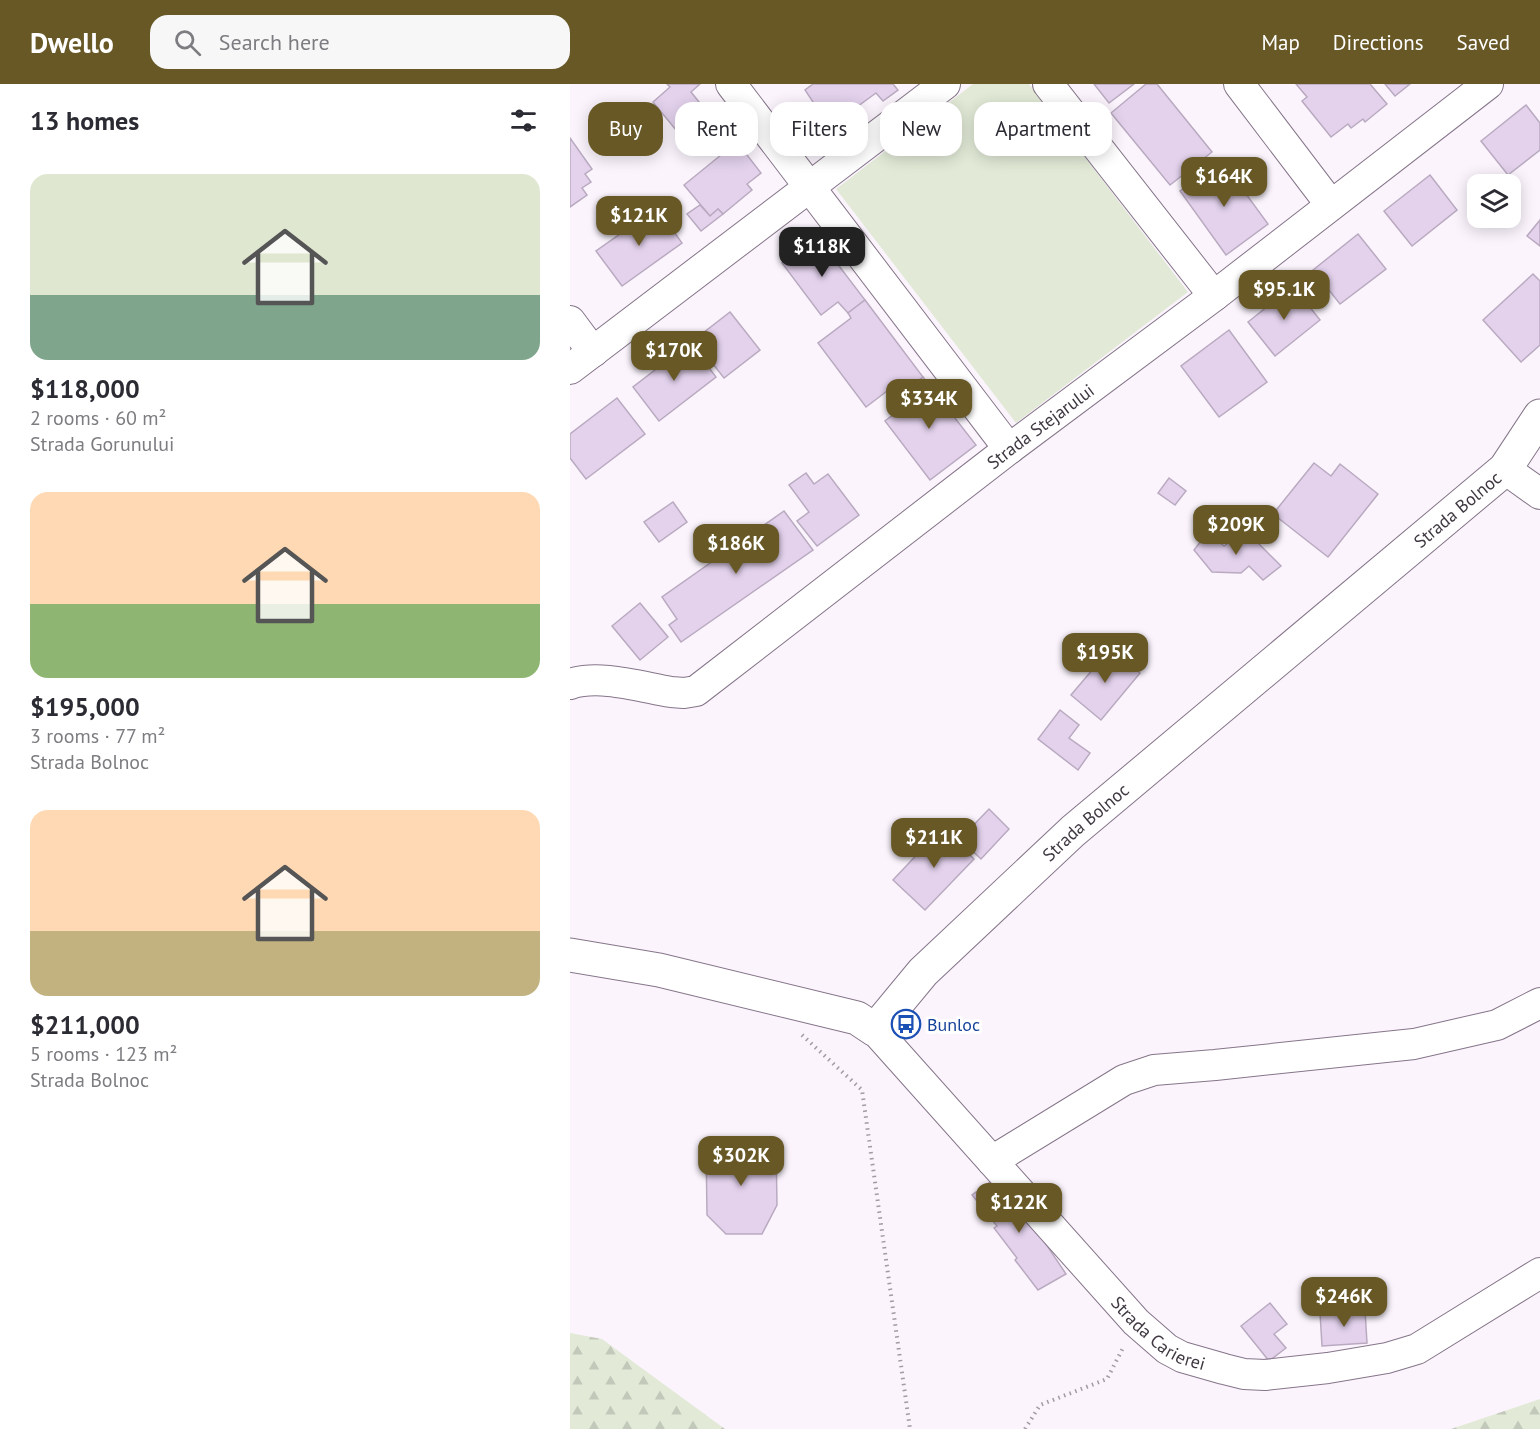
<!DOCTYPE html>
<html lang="en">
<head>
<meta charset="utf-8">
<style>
  :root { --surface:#fff; --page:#f7f7f7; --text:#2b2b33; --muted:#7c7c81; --accent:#675826 }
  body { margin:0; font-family:"PT Sans",sans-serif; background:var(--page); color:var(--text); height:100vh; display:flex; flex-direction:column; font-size:22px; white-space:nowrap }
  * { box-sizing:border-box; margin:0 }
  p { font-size:20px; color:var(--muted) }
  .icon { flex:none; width:33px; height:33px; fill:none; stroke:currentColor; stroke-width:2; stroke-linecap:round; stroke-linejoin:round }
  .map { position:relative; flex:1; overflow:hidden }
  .drawer { display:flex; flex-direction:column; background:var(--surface); width:570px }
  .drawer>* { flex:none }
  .hud { position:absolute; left:18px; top:18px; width:570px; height:54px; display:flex; gap:12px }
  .controls { position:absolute; left:897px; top:90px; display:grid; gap:12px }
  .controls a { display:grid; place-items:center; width:54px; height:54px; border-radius:12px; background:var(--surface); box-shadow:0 3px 15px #0003; font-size:30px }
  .price { position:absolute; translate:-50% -51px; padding:0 14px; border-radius:12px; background:var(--accent); color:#fff; font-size:20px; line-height:39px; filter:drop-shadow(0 2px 3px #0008) }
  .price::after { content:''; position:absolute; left:50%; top:36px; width:18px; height:14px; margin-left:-9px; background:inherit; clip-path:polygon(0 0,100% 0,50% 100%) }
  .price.selected { background:#222; color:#fff }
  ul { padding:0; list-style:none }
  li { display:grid; align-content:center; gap:12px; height:318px; padding:0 30px }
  li span { display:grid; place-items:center; height:186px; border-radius:18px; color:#555 }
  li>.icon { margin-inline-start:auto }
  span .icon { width:108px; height:108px; fill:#fffc; stroke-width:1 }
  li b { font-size:26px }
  h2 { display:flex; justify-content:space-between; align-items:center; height:72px; padding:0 30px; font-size:26px }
  .pill { padding:0 21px; border-radius:18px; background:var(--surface); box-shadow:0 3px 15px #0003; font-size:21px; line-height:54px }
  .pill.selected { background:var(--accent); color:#fff }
  header { display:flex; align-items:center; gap:36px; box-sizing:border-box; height:84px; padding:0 30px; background:var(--accent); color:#fff }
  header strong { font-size:28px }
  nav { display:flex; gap:33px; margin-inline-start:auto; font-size:21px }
  .search { width:420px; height:54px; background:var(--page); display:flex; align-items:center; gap:15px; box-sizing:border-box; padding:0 21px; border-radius:18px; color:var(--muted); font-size:22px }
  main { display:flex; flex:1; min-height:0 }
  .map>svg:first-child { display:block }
  .grass { fill:#e2ead7 }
  .forest { fill:url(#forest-firs) }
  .building { fill:#e4d2ed; stroke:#b9aac0; stroke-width:1.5 }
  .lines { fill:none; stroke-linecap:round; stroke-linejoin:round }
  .street-casing { stroke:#857589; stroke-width:32 }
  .secondary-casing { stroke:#857589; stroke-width:35 }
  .path { stroke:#a29ba4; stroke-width:4; stroke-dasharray:1.5 4.5; stroke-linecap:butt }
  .street { stroke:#fff; stroke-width:30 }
  .secondary { stroke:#fff; stroke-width:33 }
  .labels { text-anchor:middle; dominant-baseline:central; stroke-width:6; stroke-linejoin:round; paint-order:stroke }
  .street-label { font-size:18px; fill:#3f3841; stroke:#fff }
  .transit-label { font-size:18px; fill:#164399; stroke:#fff; text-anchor:start }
</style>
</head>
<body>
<header>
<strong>Dwello</strong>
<div class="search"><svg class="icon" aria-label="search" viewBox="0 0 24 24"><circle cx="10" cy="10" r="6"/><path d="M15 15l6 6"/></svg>Search here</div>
<nav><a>Map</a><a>Directions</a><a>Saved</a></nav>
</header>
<main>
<section class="drawer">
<h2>13 homes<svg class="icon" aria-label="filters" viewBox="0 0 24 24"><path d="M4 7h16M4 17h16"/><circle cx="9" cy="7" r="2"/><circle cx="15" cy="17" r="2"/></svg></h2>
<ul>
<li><span style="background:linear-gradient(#dfe7d0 65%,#7fa58c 0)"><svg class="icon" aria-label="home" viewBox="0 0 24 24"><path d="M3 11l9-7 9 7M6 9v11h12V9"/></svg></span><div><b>$118,000</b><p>2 rooms · 60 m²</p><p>Strada Gorunului</p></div></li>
<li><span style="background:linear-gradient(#ffd9b3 60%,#8fb573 0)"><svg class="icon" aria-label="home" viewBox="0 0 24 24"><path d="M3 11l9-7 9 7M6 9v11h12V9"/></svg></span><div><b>$195,000</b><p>3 rooms · 77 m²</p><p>Strada Bolnoc</p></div></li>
<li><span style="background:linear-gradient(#ffd9b3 65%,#c2b280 0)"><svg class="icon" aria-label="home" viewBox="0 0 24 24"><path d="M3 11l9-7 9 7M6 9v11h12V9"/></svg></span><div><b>$211,000</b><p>5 rooms · 123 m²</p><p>Strada Bolnoc</p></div></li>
</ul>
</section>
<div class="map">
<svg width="970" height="1345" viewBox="0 0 970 1345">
  <defs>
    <pattern id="forest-firs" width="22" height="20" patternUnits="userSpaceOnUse" patternTransform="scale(1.5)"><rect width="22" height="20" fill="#e2ead7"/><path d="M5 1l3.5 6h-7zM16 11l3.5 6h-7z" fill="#c3c9ba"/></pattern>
  </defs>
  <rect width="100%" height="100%" fill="#fbf4fd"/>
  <polygon class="grass" points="403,0 459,0 618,208 446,339 266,105"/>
  <g class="forest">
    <polygon points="0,1249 32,1255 155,1345 0,1345"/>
    <polygon points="970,1315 970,1345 881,1345"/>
  </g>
  <g class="building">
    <polygon points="97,0 130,0 121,8 133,23 106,46 83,18 100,3"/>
    <polygon points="243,0 323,0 328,6 313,17 306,9 261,42 266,49 250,60 234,38 249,27 235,6"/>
    <polygon points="524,0 564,0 539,19"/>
    <polygon points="576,0 587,0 642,68 600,101 541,29"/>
    <polygon points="726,0 800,0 817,20 795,38 793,35 781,44 778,40 761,53 732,17 737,13"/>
    <polygon points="815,0 840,0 825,12"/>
    <polygon points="956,21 970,39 970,66 938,91 911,57"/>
    <polygon points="0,54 22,85 15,90 21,98 12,104 17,111 0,123"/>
    <polygon points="167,58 191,89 177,100 182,106 153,130 148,125 140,132 114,101"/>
    <polygon points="652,77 698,140 656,171 610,107"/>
    <polygon points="860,91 887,126 842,162 814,127"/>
    <polygon points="130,121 140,132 148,125 153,130 131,147 117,130"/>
    <polygon points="87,124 112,159 52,202 26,167"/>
    <polygon points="970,136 970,162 957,152"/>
    <polygon points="788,150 816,185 770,220 743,186"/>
    <polygon points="247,153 295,216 278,229 268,218 251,231 212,179"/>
    <polygon points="963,190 970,197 970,261 951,278 913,236"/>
    <polygon points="723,202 750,236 705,272 678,238"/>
    <polygon points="295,216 353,293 331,310 325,301 296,323 248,259 281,234 278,229"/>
    <polygon points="160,228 190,266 154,294 124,256"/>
    <polygon points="659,246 697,298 649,333 611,282"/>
    <polygon points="120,259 146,293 89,337 63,303"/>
    <polygon points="353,293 406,361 360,396 315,337 339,319 331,310"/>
    <polygon points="47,314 75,350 16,395 0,374 0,350"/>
    <polygon points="744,379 761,392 770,380 808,410 758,473 703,430"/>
    <polygon points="236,389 244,400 258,390 289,431 247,462 227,437 239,428 219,401"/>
    <polygon points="599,394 616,407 605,421 588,409"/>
    <polygon points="103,418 117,438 89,458 74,438"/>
    <polygon points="214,427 243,466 111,558 99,541 107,535 92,513"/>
    <polygon points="675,446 711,482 693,496 679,482 671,489 642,488 624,466 638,448 654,462"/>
    <polygon points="70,519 98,553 70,576 42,542"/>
    <polygon points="540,565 570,589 531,636 501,611"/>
    <polygon points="490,626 509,641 499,654 520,669 508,686 468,655"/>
    <polygon points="419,725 439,745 411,775 390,755"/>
    <polygon points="372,744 404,775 355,826 323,796"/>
    <polygon points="206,1060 207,1121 192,1150 156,1150 137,1131 136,1061"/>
    <polygon points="427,1093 451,1123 496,1190 468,1206 445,1176 447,1174 424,1144 427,1142 402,1111"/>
    <polygon points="700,1219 717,1240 704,1250 716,1264 699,1277 671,1242"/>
    <polygon points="795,1226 797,1259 752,1262 750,1229"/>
  </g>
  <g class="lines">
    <g class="street-casing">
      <g id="street">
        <polyline points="161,0 439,365"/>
        <polyline points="478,0 644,212"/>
        <polyline points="669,0 761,121"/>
        <polyline points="0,237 23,268"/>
        <polyline points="0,285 375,0"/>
        <polyline points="935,385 970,410"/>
        <path id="s1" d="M 0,600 C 29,590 71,603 101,608 L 114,609 L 126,607 L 439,365 L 644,212 L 918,0"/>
        <path id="s2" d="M 305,946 L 566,1238 L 597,1265 L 612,1273 L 654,1285 L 674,1290 L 695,1291 L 758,1284 L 817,1274 L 847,1265 L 970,1189"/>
        <polyline points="422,1077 554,996 584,986 645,981 844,960 927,941 970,919"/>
      </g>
    </g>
    <g class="secondary-casing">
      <g id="secondary">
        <path id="s3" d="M 0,871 L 89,886 L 287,934 L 305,946 L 353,888 L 503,747 L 935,385 L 970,332"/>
      </g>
    </g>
    <g class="path">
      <polyline points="232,951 292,1006 340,1345"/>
      <polyline points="455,1345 470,1321 537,1295 554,1262"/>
    </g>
    <use href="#street" class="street"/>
    <use href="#secondary" class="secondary"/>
  </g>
  <defs>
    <g id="bus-ring" transform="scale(1.5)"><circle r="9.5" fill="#fff" stroke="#1a4fb4" stroke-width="1.5"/><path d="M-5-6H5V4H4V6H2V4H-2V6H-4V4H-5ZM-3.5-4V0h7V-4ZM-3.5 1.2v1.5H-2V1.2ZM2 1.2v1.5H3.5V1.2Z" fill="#1a4fb4"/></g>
  </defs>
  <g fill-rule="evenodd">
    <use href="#bus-ring" x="336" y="940"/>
  </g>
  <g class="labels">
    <g class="street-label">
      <text stroke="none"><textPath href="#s1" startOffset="562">Strada Stejarului</textPath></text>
      <text stroke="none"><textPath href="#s3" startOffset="1098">Strada Bolnoc</textPath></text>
      <text stroke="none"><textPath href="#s3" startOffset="612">Strada Bolnoc</textPath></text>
      <text stroke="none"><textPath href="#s2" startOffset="417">Strada Carierei</textPath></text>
    </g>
    <g class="transit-label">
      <text x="357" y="940">Bunloc</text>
    </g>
  </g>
</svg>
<div class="controls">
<a><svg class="icon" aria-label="layers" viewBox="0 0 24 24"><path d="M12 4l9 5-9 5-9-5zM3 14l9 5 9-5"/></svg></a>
</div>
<b class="price" style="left:654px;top:124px">$164K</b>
<b class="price" style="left:69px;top:163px">$121K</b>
<b class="price selected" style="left:252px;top:194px">$118K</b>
<b class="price" style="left:714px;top:237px">$95.1K</b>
<b class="price" style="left:104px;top:298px">$170K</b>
<b class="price" style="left:359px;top:346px">$334K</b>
<b class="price" style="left:666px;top:472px">$209K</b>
<b class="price" style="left:166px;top:491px">$186K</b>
<b class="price" style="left:535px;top:600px">$195K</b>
<b class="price" style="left:364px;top:785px">$211K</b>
<b class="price" style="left:171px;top:1103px">$302K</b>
<b class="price" style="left:449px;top:1150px">$122K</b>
<b class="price" style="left:774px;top:1244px">$246K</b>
<div class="hud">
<a class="pill selected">Buy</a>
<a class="pill">Rent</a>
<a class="pill">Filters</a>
<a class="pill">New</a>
<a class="pill">Apartment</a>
</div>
</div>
</main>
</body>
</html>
